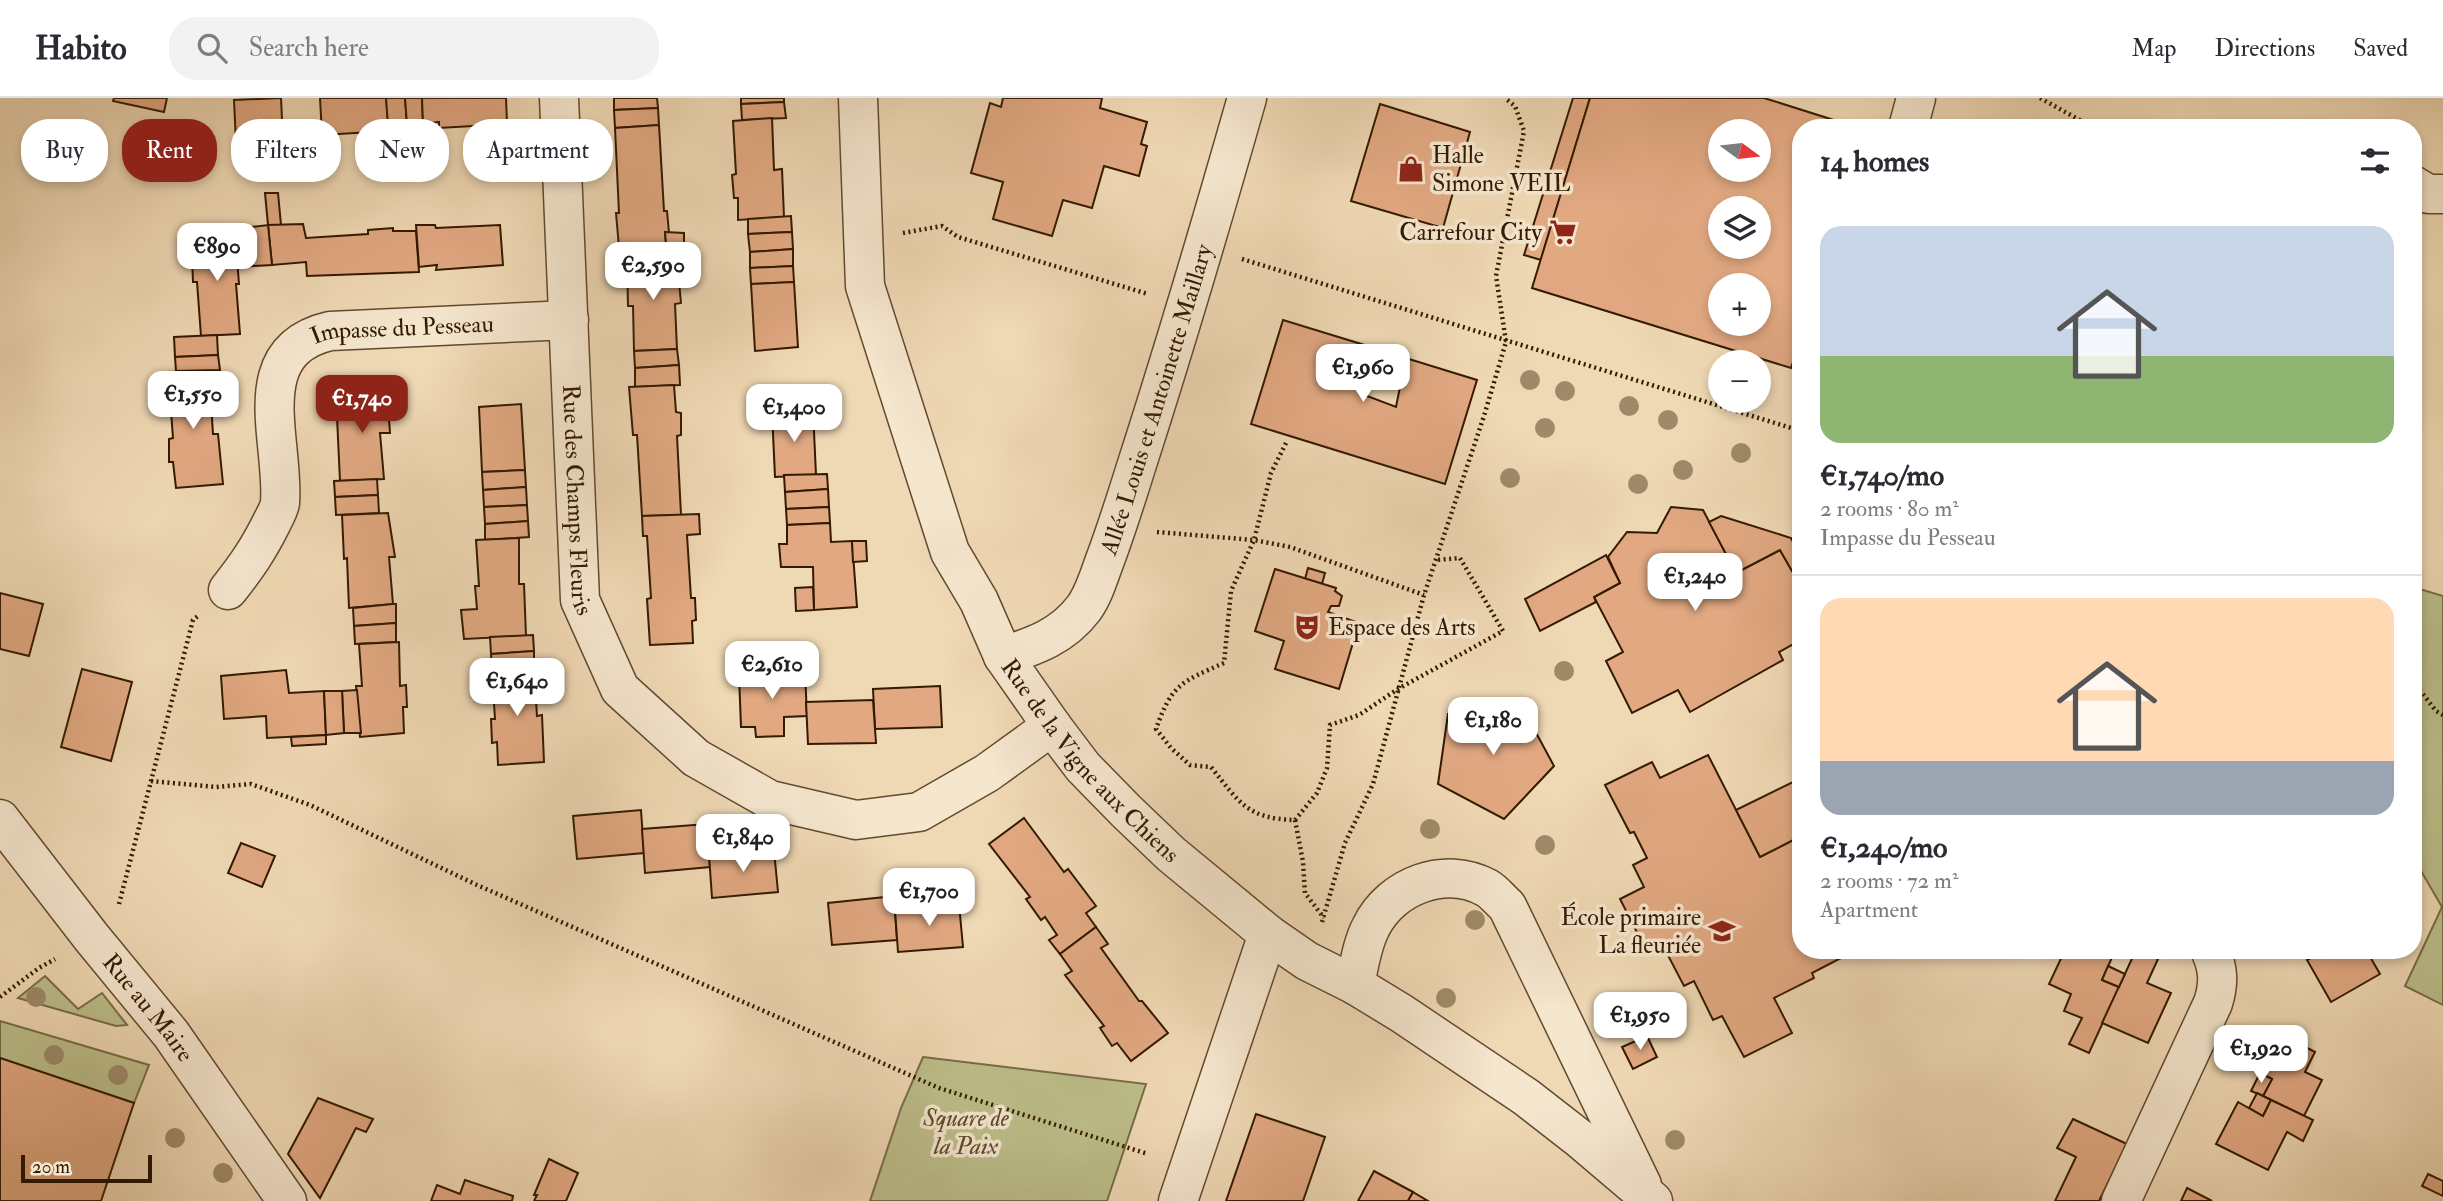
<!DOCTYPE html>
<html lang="en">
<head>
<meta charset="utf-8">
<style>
  :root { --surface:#fff; --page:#f2f2f3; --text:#2b2b33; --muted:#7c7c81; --line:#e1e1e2; --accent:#8f2418 }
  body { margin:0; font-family:"IM FELL Double Pica",serif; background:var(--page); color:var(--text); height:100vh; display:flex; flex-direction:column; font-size:26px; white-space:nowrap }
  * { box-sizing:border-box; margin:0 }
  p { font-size:23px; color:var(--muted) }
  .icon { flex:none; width:38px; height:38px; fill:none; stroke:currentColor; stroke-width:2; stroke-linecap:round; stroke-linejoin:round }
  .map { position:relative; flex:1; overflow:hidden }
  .panel { position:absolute; left:1792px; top:21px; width:630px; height:840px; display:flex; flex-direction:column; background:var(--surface); border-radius:28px; box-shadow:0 4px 10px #0003 }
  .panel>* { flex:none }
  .guide { position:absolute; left:21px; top:21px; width:665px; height:63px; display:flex; gap:14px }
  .needle { width:46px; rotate:105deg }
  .buttons { position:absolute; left:1708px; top:21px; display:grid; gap:14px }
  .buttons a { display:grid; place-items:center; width:63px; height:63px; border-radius:50%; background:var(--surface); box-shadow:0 4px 10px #0003; font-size:35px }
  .scale { position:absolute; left:21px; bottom:18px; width:131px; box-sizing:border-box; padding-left:7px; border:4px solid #331a02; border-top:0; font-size:19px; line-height:24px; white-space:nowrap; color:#331a02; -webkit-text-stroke:5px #f5e6ce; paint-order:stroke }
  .price { position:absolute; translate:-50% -60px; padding:0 16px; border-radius:14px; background:#fff; color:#222; font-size:23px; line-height:46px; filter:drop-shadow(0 2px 4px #0008) }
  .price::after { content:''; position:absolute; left:50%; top:42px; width:21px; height:16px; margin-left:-10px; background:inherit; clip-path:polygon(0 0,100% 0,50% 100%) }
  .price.on { background:var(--accent); color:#fff }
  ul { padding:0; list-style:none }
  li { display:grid; align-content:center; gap:14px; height:371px; padding:0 28px }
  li+li { border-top:2px solid var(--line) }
  li span { display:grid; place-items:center; height:217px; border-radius:21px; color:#555 }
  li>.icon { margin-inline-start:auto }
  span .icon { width:126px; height:126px; fill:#fffc; stroke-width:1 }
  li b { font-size:30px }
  h2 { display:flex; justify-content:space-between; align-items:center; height:84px; padding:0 28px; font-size:30px }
  .tag { padding:0 24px; border-radius:28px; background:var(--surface); box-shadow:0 4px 10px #0003; font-size:24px; line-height:63px }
  .tag.on { background:var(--accent); color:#fff }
  header { display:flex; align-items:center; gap:42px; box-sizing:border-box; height:98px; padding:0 35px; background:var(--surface); border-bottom:2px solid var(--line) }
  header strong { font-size:33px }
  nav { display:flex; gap:38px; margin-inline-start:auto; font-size:24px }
  .search { width:490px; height:63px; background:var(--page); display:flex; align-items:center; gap:18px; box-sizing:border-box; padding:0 24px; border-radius:28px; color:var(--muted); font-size:26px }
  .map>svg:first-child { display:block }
  .green { fill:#bcbe8a; stroke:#786c46; stroke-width:2 }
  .building { fill:#e1a881; stroke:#331a02; stroke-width:2; fill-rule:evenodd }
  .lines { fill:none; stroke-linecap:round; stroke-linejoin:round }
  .minor-casing { stroke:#624a2e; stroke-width:41 }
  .path { stroke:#331a02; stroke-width:4.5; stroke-dasharray:2 3.5; stroke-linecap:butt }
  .minor { stroke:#f5e6ce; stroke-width:38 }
  .tree { fill:#9e8a69 }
  .labels { text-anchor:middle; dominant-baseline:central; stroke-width:7; stroke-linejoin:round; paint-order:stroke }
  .poi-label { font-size:24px; fill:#331a02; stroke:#f5e6ce; text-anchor:start }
  .street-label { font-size:24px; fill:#331a02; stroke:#f5e6ce }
  .park-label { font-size:24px; font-style:italic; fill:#5c4b2b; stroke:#f5e6ce }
</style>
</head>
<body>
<header>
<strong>Habito</strong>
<div class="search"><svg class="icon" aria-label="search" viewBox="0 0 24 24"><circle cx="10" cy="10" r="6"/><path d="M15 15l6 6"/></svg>Search here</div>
<nav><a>Map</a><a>Directions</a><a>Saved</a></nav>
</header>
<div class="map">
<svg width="2443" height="1103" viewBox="0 0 2443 1103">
  <rect width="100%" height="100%" fill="#efd8b4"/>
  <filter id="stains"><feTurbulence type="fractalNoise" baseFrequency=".00286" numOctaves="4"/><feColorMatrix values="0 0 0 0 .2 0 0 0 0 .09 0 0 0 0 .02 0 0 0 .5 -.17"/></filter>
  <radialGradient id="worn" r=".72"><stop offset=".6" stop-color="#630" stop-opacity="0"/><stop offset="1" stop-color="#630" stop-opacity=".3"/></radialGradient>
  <g class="green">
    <polygon points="2413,489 2443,498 2443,907 2405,888 2442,809 2413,759"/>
    <polygon points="45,878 78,911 102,895 127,927 116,928 18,900"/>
    <polygon points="0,923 149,967 134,1005 0,960"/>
    <polygon points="923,959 1146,986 1107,1103 870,1103 901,1010"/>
  </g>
  <g class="building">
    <polygon points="114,0 167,0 164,14 113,3"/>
    <polygon points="281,0 284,64 237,66 234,2"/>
    <polygon points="320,0 386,0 389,33 322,37"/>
    <polygon points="386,0 405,0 407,27 388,28"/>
    <polygon points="405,0 422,0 423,26 407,27"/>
    <polygon points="422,0 506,0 507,26 439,30 439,24 423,26"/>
    <polygon points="614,0 657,0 658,10 614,12"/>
    <polygon points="741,0 784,0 784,4 741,6"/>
    <polygon points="1003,0 1102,0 1100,10 1147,24 1141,46 1147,48 1139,78 1104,68 1092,110 1063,102 1052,138 993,121 1003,84 971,75 990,5 1001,9"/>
    <polygon points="1573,0 1590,0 1541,162 1524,157"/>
    <path d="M 1590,0 L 1764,0 L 1859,30 L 1801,30 L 1801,240 L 1791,270 L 1532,190 ZM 1720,33 L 1759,33 L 1759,72 L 1720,72 ZM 1720,110 L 1759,110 L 1759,149 L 1720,149 ZM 1720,187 L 1759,187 L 1759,226 L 1720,226 Z"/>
    <polygon points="784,4 786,20 742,22 741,6"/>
    <polygon points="1380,6 1470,34 1443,130 1351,103"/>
    <polygon points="658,10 659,27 615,30 614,12"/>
    <polygon points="772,20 774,72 782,71 784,119 738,122 738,100 734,100 732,77 736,76 733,23"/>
    <polygon points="659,27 664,113 667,113 669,135 665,134 667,158 620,161 616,115 619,115 615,30"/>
    <polygon points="265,95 278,95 281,127 268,127"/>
    <polygon points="791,118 792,134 748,136 748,121"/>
    <polygon points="303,126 306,140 368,136 368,132 393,130 393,133 416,133 419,174 307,178 306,164 272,167 268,127"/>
    <polygon points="268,127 272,167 253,168 251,129"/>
    <polygon points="416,127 435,127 436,130 500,127 503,167 436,172 437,167 419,169"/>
    <polygon points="251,129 253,168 238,169 234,130"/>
    <polygon points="665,134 684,135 684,157 667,158"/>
    <polygon points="792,134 793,151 750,154 748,136"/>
    <polygon points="235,135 239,186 236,186 240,236 201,238 197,184 193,184 192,158 195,158 193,137"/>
    <polygon points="793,151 793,168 750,170 750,154"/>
    <polygon points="673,158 674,184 679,184 681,205 675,206 677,251 634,253 633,208 628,208 627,160"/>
    <polygon points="793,168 794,184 751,186 750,170"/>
    <polygon points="794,184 798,249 755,253 751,186"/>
    <polygon points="1283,222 1384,253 1379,266 1369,263 1359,295 1396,309 1403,274 1392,270 1396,257 1477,282 1445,386 1251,326"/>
    <polygon points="217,237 218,257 175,259 174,239"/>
    <polygon points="677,251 679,267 635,270 634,253"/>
    <polygon points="218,257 220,272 176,273 175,259"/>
    <polygon points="679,267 680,287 635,289 635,270"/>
    <polygon points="209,273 213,336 218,336 223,386 176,390 173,364 169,364 169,341 173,340 168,274"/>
    <polygon points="674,287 676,314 681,315 681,337 677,338 681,417 642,418 637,337 633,337 629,289"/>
    <polygon points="387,294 390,335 380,335 384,381 340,383 336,298"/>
    <polygon points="521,306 525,372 482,374 479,309"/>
    <polygon points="813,312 816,377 775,379 772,314"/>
    <polygon points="525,372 526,389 483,392 482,374"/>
    <polygon points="827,376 828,391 785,394 784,377"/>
    <polygon points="377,381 378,397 335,399 334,383"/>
    <polygon points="526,389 527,407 484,409 483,392"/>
    <polygon points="828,391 829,409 786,411 785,394"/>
    <polygon points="378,397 379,415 336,417 335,399"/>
    <polygon points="527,407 528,423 485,426 484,409"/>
    <polygon points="829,409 830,425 787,427 786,411"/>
    <polygon points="1671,409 1703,412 1736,475 1780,452 1792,473 1801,468 1801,542 1779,554 1783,562 1690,614 1678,592 1632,615 1606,563 1623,554 1594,499 1620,485 1608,459 1627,434 1657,435"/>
    <polygon points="388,415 395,459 389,459 393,506 349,510 347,460 344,461 342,417"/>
    <polygon points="699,416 700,436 687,437 691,500 695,500 696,522 692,523 693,545 650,547 647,501 651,500 647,438 643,438 642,418"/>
    <polygon points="1721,418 1791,440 1801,460 1801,468 1792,473 1780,452 1736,475 1709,424"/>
    <polygon points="528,423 529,439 485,442 485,426"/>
    <polygon points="830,425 831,444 852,443 857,509 814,512 813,469 781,469 779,446 787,446 787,427"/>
    <polygon points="519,440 519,486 524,486 526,538 464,541 461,512 477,511 475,488 479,488 476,442"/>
    <polygon points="852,443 866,443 867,463 853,464"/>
    <polygon points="1606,457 1620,485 1594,499 1596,504 1540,533 1525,501"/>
    <polygon points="1308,470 1325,475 1322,486 1305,481"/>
    <polygon points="1275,471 1336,490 1335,493 1342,498 1339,508 1331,508 1328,514 1359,525 1339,591 1275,571 1284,543 1255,533"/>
    <polygon points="813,489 814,512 796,513 795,490"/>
    <polygon points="0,495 43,506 29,558 0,551"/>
    <polygon points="393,506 396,506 396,525 354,528 353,510"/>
    <polygon points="396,525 396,544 355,546 354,528"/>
    <polygon points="533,537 534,553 491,556 490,539"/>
    <polygon points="399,544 400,588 406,587 407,609 403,609 404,635 360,639 356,588 362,588 359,546"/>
    <polygon points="534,553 534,571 492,574 491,556"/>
    <polygon points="82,571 132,584 111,663 61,649"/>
    <polygon points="534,571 537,618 542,617 544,664 498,667 497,644 492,645 491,621 495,621 492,574"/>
    <polygon points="286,572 289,595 324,593 326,637 267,640 266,618 224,621 221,578"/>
    <polygon points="805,574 807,618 784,619 784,638 756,639 755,629 741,629 739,577"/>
    <polygon points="940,588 942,629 875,631 873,591"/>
    <polygon points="357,592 361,635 344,635 342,593"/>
    <polygon points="324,593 342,593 344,635 326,637"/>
    <polygon points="873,602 876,645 808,646 806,604"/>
    <polygon points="1520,605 1554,668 1504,721 1438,686 1448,616"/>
    <polygon points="326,637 326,646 292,648 291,639"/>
    <polygon points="1708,657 1760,759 1801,738 1801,852 1837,852 1841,860 1812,875 1814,880 1774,900 1792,935 1744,959 1722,918 1713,922 1694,883 1684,888 1660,842 1645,850 1620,801 1644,789 1633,767 1647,760 1634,734 1630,735 1605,687 1652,664 1660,680"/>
    <polygon points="1801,680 1801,738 1760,759 1736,712"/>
    <polygon points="641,712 644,755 577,761 573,718"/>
    <polygon points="1024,720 1064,774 1068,771 1096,808 1086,815 1096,829 1060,856 1049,842 1057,837 1045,819 1041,822 1026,801 1030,799 989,746"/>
    <polygon points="707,726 710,769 645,775 642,731"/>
    <polygon points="241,745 275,758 262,789 228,775"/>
    <polygon points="774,752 778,794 712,800 709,757"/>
    <polygon points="894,798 897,842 832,847 828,805"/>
    <polygon points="959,806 963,849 898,854 895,812"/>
    <polygon points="1096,829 1108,846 1101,850 1139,903 1142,903 1168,935 1131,963 1117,945 1112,948 1100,930 1104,928 1065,877 1072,873 1060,856"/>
    <polygon points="2065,852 2109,852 2114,855 2102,882 2119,889 2089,955 2069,946 2082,920 2064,913 2071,896 2049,886"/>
    <polygon points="2136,852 2158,861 2147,885 2171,895 2148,945 2102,925"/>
    <polygon points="2326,852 2378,852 2369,857 2380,876 2331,904 2307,862"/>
    <polygon points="2108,868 2125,876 2119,889 2102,882"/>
    <polygon points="2266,928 2315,954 2305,974 2322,982 2304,1018 2263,998 2272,981 2246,968"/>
    <polygon points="1647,938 1657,959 1633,971 1622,949"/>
    <polygon points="0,960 134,1005 101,1103 0,1103"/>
    <polygon points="2260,975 2272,981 2263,998 2251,993"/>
    <polygon points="2257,995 2271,1002 2263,1018 2249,1010"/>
    <polygon points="318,1000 373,1021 366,1034 356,1030 320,1100 288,1056"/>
    <polygon points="2271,1002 2313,1022 2303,1043 2287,1034 2268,1072 2216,1046 2238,1004 2263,1018"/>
    <polygon points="1256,1016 1325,1039 1303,1103 1226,1103"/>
    <polygon points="2073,1021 2127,1046 2099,1103 2055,1103 2076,1059 2057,1050"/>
    <polygon points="549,1061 578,1075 566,1103 534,1103 537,1097 534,1097"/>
    <polygon points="1374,1073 1413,1094 1408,1103 1358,1103"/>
    <polygon points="2428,1076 2443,1083 2443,1098 2422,1088"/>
    <polygon points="465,1082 513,1098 512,1103 431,1103 437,1087 460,1096"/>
    <polygon points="2187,1090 2212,1103 2181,1103"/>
    <polygon points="1413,1094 1428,1103 1408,1103"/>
  </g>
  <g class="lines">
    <g class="minor-casing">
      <g id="minor">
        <path id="s1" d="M 559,0 L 580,502 L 620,591 L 696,660 L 770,702 L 856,722 L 919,714 L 987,675 L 1052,628"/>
        <path id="s2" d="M 858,0 L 865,188 L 950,454 L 979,503 L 1003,558 L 1052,628 L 1083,669 L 1126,713 L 1171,756 L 1268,836 L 1307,863 L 1355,887 L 1401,915 L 1526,999 L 1580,1041 L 1653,1103"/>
        <polyline points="1908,30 1916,0"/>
        <polyline points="2413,87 2428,96 2443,96"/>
        <path id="s3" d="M 228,492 C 247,468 258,452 272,424 C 275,418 279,411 280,405 C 285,343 244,253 330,233 L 569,222"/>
        <path id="s4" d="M 1003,558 C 1035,548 1063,538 1084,510 C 1094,496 1099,478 1105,462 C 1117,430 1127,398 1137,366 C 1176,245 1212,123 1247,0"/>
        <path id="s5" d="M 0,721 L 92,840 L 171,936 L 287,1103"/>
        <path d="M 1355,887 C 1359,868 1362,846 1371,829 C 1391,788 1445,767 1487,790 C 1494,794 1501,803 1507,808 L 1642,1087"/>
        <polyline points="1178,1103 1268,836"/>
        <path d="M 2121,1103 L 2213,905 C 2219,886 2219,871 2210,852"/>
      </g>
    </g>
    <g class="path">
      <polyline points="2040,0 2094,30"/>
      <polyline points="903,135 942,128 958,139 1148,196"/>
      <polyline points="1242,161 1801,333"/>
      <path d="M 1286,345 L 1271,375 L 1254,442 L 1231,493 L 1224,565 C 1181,584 1172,586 1156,631 L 1171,650 L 1190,667 L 1211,669 C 1239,704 1247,721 1295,722 L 1303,764 L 1305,795 L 1324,820"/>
      <polyline points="1157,434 1254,442 1290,449 1424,497"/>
      <polyline points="2413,583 2436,613 2443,617"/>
      <polyline points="151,683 216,689 251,686 310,707 477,787 939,990 1148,1056"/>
      <polyline points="1295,722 1317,695 1327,670 1330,627 1359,617 1398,591 1503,533 1460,460 1436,462"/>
      <polyline points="119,806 193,522 198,518"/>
      <polyline points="1322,824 1345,745 1373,686 1424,497 1484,318 1506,244 1496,178 1524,33 1515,8 1505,0"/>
      <polyline points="0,899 39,870 55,861"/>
    </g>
    <use href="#minor" class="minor"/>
  </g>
  <g class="tree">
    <circle cx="1530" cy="282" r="10"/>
    <circle cx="1565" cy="293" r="10"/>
    <circle cx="1629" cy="308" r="10"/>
    <circle cx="1668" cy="322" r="10"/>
    <circle cx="1545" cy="330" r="10"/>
    <circle cx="1741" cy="355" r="10"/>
    <circle cx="1683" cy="372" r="10"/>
    <circle cx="1510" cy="380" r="10"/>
    <circle cx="1638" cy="386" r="10"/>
    <circle cx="1564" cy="573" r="10"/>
    <circle cx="1430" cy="731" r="10"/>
    <circle cx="1545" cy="747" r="10"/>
    <circle cx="1475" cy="822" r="10"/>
    <circle cx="36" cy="899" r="10"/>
    <circle cx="1446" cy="900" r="10"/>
    <circle cx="54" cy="957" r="10"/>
    <circle cx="118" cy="977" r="10"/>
    <circle cx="175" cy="1040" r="10"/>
    <circle cx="1675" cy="1042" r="10"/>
    <circle cx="223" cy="1075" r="10"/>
  </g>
  <defs>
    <g id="shop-bare" transform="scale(2.1)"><path d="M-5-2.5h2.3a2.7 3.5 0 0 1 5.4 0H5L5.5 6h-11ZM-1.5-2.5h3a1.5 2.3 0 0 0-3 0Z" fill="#8f2418" stroke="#f5e6ce" stroke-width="2.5" paint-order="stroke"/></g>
    <g id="supermarket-bare" transform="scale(2.1)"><path d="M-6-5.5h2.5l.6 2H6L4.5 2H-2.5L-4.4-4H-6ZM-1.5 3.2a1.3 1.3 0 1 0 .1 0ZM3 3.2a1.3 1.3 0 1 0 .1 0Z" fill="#8f2418" stroke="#f5e6ce" stroke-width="2.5" paint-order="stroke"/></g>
    <g id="theatre-bare" transform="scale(2.1)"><path d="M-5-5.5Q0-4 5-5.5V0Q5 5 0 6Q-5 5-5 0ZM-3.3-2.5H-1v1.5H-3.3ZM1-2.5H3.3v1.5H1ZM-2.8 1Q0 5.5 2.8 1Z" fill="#8f2418" stroke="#f5e6ce" stroke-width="2.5" paint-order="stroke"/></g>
    <g id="school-bare" transform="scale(2.1)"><path d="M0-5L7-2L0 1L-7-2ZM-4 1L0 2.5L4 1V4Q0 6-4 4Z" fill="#8f2418" stroke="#f5e6ce" stroke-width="2.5" paint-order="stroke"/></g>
  </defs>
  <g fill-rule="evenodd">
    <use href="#shop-bare" x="1411" y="71"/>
    <use href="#supermarket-bare" x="1563" y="134"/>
    <use href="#theatre-bare" x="1307" y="529"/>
    <use href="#school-bare" x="1722" y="833"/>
  </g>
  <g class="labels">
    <g class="poi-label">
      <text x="1432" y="57">Halle<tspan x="1432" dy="28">Simone VEIL</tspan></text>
      <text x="1542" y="134" text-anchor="end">Carrefour City</text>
      <text x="1328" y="529">Espace des Arts</text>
      <text x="1701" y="819" text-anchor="end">École primaire<tspan x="1701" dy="28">La fleuriée</tspan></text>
    </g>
    <g class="street-label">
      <text stroke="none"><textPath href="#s3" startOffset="374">Impasse du Pesseau</textPath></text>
      <text stroke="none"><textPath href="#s4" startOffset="317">Allée Louis et Antoinette Maillary</textPath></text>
      <text stroke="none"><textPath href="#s1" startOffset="402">Rue des Champs Fleuris</textPath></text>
      <text stroke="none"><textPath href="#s2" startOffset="721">Rue de la Vigne aux Chiens</textPath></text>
      <text stroke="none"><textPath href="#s5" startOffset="240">Rue au Maire</textPath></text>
    </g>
    <g class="park-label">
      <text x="966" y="1020">Square de<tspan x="966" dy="28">la Paix</tspan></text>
    </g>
  </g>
  <rect width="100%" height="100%" filter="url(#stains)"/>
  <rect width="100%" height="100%" fill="url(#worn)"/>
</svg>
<div class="buttons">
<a><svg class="needle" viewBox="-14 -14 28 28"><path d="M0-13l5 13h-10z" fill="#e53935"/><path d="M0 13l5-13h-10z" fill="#7c7c81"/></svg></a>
<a><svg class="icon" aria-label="layers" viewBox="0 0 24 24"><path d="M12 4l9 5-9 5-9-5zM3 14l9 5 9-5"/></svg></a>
<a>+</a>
<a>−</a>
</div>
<div class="scale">20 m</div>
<b class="price" style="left:217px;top:185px">€890</b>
<b class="price" style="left:653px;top:204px">€2,590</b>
<b class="price" style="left:1363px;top:306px">€1,960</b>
<b class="price" style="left:193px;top:333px">€1,550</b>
<b class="price on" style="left:362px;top:337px">€1,740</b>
<b class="price" style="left:794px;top:346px">€1,400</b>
<b class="price" style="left:1695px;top:515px">€1,240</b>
<b class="price" style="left:772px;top:603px">€2,610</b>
<b class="price" style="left:517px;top:620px">€1,640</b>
<b class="price" style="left:1493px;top:659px">€1,180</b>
<b class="price" style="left:743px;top:776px">€1,840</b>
<b class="price" style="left:929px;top:830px">€1,700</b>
<b class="price" style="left:1640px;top:954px">€1,950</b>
<b class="price" style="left:2261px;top:987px">€1,920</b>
<div class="guide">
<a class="tag">Buy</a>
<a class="tag on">Rent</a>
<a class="tag">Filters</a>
<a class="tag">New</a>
<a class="tag">Apartment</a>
</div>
<section class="panel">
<h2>14 homes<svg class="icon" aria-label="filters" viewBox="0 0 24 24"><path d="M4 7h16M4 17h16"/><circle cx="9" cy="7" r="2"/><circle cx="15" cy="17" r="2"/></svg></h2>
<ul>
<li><span style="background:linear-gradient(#c9d6e8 60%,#8fb573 0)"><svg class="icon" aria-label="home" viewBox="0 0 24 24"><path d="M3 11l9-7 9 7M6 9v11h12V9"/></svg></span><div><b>€1,740/mo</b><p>2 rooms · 80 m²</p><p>Impasse du Pesseau</p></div></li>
<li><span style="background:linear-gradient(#ffd9b3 75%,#9aa5b1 0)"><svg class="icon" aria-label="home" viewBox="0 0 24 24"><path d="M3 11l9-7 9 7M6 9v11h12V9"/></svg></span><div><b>€1,240/mo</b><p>2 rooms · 72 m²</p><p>Apartment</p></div></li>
</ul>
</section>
</div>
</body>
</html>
